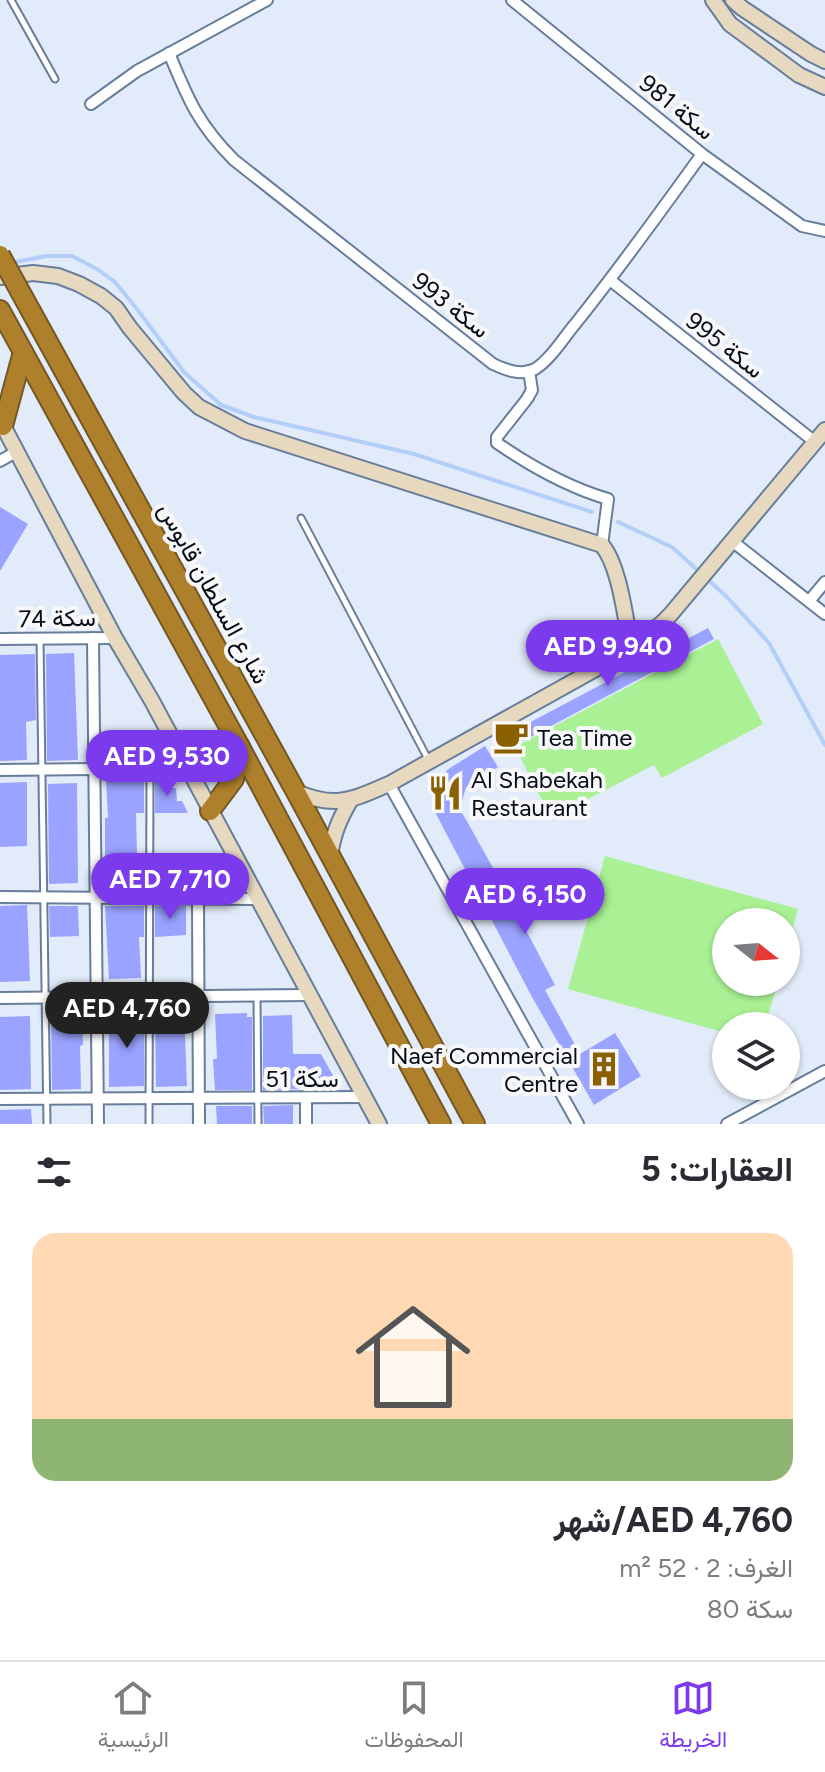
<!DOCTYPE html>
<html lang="ar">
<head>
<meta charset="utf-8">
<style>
  :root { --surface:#fff; --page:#f7f7f7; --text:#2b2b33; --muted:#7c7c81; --line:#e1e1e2; --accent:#7c3aed }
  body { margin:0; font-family:Figtree,Vazirmatn,sans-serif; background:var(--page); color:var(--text); direction:rtl; height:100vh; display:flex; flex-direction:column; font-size:30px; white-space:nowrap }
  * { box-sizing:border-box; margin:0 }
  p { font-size:26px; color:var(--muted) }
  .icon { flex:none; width:44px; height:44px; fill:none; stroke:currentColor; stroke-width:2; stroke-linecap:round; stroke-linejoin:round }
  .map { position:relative; height:1124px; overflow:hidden; direction:ltr }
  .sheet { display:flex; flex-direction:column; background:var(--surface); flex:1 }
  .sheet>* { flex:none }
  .needle { width:52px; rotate:107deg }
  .fabs { position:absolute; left:712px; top:908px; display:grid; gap:16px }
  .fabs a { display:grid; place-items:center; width:88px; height:88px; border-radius:50%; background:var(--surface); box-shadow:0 2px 6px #0004; font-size:40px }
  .price { position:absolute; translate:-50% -68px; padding:0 18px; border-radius:28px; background:var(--accent); color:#fff; font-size:26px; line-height:52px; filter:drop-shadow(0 2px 4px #0008) }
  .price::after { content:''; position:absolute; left:50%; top:48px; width:24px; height:18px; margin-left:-12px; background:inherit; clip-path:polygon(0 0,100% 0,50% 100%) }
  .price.active { background:#222; color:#fff }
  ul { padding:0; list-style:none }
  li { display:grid; align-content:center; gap:16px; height:424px; padding:0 32px }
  li span { display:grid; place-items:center; height:248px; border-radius:24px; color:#555 }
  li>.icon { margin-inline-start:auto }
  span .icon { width:144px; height:144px; fill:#fffc; stroke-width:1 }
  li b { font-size:34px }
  h2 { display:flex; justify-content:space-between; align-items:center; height:96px; padding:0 32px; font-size:34px }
  .tab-bar { display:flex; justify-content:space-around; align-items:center; height:112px; border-top:2px solid var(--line); background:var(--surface); font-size:22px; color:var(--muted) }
  .tab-bar a { display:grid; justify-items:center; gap:4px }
  .tab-bar .active { color:var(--accent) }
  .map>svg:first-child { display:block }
  .green { fill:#a9f194 }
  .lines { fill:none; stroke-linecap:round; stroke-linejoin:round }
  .stream { stroke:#b3cff9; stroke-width:4 }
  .building { fill:#9aa3ff }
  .lane-casing { stroke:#687d9b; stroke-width:9 }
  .street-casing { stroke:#687d9b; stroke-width:14 }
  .secondary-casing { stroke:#687d9b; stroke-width:18 }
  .highway-casing { stroke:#735825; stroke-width:22 }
  .lane { stroke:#fff; stroke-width:5 }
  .street { stroke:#fff; stroke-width:10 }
  .secondary { stroke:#e7d9c0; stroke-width:14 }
  .highway { stroke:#ae802c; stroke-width:18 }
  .highway-bridge-casing { stroke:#735825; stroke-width:22; stroke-linecap:butt }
  .highway-bridge { stroke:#ae802c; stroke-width:18 }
  .labels { text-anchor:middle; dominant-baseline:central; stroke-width:8; stroke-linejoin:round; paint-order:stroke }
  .street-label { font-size:24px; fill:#060d18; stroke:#f8f8f8 }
  .poi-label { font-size:24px; fill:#060d18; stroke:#f8f8f8; text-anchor:start }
</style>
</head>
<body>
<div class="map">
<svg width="825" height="1124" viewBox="0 0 825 1124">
  <rect width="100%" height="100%" fill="#e2ebf9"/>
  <g class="green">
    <polygon points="718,639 763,724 662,778 654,765 551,818 515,747"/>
    <polygon points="605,856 798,909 786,951 786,922 726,922 726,982 778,982 765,1026 726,1026 726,1033 568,989"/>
  </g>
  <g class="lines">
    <g class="stream">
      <polyline points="11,263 46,256 72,256 97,269 115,282 140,313 184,372 221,405 254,417 414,454 592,512"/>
      <polyline points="618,522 672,547 727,597 769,643 825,745"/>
    </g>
  </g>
  <g class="building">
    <polygon points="0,507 28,524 0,571"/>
    <polygon points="708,628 714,639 510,748 504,736"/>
    <polygon points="74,653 78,760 47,761 46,654"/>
    <polygon points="35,654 36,720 26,722 27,760 0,761 0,655"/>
    <polygon points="485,746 498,767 466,787 460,809 492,866 555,985 545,990 580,1054 615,1033 641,1076 594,1105 532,997 435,812 447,770"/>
    <polygon points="144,778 144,813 136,813 137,855 144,855 144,887 136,887 136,890 105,890 105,818 108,818 106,780"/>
    <polygon points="155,778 170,778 171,788 176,788 177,801 182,801 188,813 155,813"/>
    <polygon points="27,782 27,846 0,847 0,783"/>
    <polygon points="77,783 78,883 49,884 48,784"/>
    <polygon points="155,855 210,855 210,857 213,857 213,864 218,864 218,872 220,872 220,886 155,887"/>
    <polygon points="27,905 30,981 0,982 0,906"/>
    <polygon points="49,906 78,906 79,936 50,937"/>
    <polygon points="105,906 144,906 144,937 139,937 141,978 109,979"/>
    <polygon points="155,906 186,906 186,935 155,937"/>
    <polygon points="184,1011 187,1086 156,1087 155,1012"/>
    <polygon points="140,1013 144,1013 144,1086 109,1087 109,1014"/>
    <polygon points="247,1013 247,1017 252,1017 252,1090 215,1090 213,1059 217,1059 215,1014"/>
    <polygon points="82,1015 83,1045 80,1046 81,1089 52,1090 51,1016"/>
    <polygon points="292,1015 293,1054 321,1054 335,1079 335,1088 263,1090 263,1016"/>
    <polygon points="30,1016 31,1089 0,1090 0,1017"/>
    <polygon points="293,1105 293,1124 264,1124 263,1106"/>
    <polygon points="216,1106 252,1106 252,1124 217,1124"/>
    <polygon points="31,1109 32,1124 0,1124 0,1110"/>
  </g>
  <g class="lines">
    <g class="lane-casing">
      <g id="lane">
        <polyline points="11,0 55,79"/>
        <polyline points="301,518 429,761"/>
        <polyline points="40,639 47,1124"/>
        <polyline points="257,997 258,1124"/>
        <polyline points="149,1124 150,769"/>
      </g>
    </g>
    <g class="street-casing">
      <g id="street">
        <polyline points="512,0 702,154 802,226 825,231"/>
        <path d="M 169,53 C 188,99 198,124 234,160 L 493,364 C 506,370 521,376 535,369 C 551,359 564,337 576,323 C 620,268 661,211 702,154"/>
        <polyline points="91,104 137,71 267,0"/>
        <polyline points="610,280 815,442"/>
        <path d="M 529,371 L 532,390 L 527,399 L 497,437 L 497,443 C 532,467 567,487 608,499 L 602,545"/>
        <polyline points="0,461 16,452"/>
        <polyline points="732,541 825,614"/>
        <polyline points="810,600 825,582"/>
        <polyline points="93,638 98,1124"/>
        <polyline points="0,639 115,638"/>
        <polyline points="0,770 188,768"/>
        <polyline points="389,784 578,1124"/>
        <polyline points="0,897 258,899"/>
        <polyline points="198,899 199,1124"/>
        <polyline points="0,998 309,995"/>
        <polyline points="306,1098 306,1124"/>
        <polyline points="0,1099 365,1097"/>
        <polyline points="727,1124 825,1071"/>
      </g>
    </g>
    <g class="secondary-casing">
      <g id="secondary">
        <polyline points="713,0 730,24 799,75 825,87"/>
        <polyline points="733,0 742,8 811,54 825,61"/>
        <path d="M 0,277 L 33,273 L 58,276 L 79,284 L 101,296 L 116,308 L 130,328 L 184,393 L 199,407 L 245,431 L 602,545 C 620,567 625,618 631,646"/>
        <polyline points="0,420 115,638 152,701 379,1124"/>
        <path d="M 296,792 C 337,809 351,800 389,784 L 610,661 L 661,624 L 671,614 L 825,430"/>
        <path d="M 330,855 C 334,832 339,820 350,801"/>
      </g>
    </g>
    <g class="highway-casing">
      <g id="highway">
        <polyline points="0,310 240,747 441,1124"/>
        <polyline points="32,313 296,792 475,1124"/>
        <polyline points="3,426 23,352"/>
        <polyline points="210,811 234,779 240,747"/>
      </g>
    </g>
    <use href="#lane" class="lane"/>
    <use href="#street" class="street"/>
    <use href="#secondary" class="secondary"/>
    <use href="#highway" class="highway"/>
    <g class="highway-bridge-casing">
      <polyline id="highway-bridge" points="0,255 32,313"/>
    </g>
    <use href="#highway-bridge" class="highway-bridge"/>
  </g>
  <defs>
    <g id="cafe-bare" transform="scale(2.76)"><path d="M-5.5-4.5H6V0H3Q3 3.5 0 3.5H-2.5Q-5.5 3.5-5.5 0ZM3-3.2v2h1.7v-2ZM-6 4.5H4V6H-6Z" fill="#8a6000" stroke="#f8f8f8" stroke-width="2.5" paint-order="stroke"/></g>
    <g id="restaurant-bare" transform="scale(2.76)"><path d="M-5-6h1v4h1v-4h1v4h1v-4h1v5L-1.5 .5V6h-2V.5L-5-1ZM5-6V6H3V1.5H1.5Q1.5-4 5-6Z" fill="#8a6000" stroke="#f8f8f8" stroke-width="2.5" paint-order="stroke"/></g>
    <g id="building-bare" transform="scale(2.76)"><path d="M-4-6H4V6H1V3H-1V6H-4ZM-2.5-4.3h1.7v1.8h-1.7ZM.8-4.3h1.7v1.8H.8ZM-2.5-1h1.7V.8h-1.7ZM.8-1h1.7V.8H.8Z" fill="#8a6000" stroke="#f8f8f8" stroke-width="2.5" paint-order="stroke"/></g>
  </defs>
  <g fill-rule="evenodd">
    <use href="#cafe-bare" x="511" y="737"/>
    <use href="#restaurant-bare" x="445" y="793"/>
    <use href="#building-bare" x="604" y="1069"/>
  </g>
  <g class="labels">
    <g class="street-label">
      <text transform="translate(677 107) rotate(39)">سكة 981</text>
      <text transform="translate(451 305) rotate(38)">سكة 993</text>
      <text transform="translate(725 345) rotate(38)">سكة 995</text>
      <text transform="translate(214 593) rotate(61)">شارع السلطان قابوس</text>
      <text transform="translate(57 618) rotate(-1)">سكة 74</text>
      <text x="302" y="1078">سكة 51</text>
    </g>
    <g class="poi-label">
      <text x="537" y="737">Tea Time</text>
      <text x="471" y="779">Al Shabekah<tspan x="471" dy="28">Restaurant</tspan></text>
      <text x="578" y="1055" text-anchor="end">Naef Commercial<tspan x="578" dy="28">Centre</tspan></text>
    </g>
  </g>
</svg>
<div class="fabs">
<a><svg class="needle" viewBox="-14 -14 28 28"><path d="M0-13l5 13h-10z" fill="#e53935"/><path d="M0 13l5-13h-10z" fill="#7c7c81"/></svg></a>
<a><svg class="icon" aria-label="layers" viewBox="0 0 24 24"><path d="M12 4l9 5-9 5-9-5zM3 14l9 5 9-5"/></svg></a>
</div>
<b class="price" style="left:608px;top:688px">AED 9,940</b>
<b class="price" style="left:167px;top:798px">AED 9,530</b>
<b class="price" style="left:170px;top:921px">AED 7,710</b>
<b class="price" style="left:525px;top:936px">AED 6,150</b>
<b class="price active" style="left:127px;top:1050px">AED 4,760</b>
</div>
<section class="sheet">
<h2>العقارات: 5<svg class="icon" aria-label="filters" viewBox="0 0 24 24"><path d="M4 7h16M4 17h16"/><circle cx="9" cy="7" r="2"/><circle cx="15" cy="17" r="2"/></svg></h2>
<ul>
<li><span style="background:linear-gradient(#ffd9b3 75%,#8fb573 0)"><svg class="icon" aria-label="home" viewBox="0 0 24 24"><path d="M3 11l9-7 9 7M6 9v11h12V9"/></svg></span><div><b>AED 4,760/شهر</b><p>الغرف: 2 · 52 m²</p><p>سكة 80</p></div></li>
</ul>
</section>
<nav class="tab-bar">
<a class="active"><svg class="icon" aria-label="map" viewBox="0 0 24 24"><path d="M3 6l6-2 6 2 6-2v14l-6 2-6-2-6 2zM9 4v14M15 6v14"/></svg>الخريطة</a>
<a><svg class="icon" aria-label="saved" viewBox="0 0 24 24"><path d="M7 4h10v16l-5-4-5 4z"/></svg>المحفوظات</a>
<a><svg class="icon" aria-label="home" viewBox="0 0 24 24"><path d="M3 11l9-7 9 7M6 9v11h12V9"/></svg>الرئيسية</a>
</nav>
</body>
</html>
